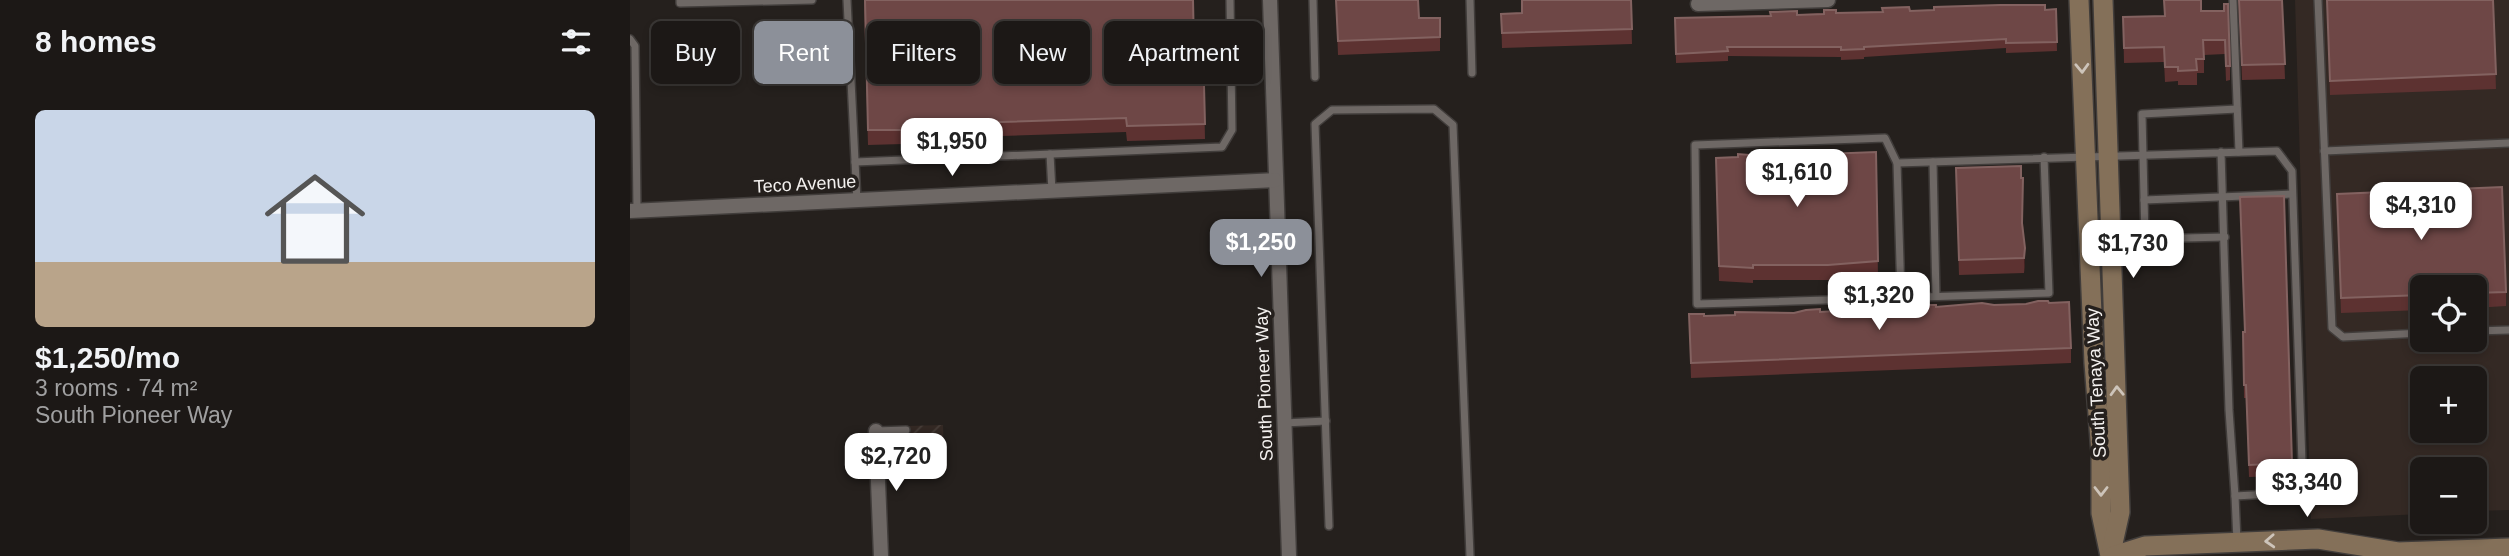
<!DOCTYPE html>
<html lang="en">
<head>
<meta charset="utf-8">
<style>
  :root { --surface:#1c1816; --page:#292523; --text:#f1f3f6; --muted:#a0a0a1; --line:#3a3735; --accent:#8c9099 }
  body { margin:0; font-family:Arial,sans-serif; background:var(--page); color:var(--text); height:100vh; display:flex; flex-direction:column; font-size:26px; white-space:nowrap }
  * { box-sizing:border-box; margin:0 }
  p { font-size:23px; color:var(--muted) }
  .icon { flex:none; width:38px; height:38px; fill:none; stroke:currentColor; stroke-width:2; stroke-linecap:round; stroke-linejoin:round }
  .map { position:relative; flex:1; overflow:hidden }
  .details { display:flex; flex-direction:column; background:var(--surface); width:630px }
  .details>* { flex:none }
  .banner { position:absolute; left:21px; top:21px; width:665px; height:63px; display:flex; gap:14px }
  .buttons { position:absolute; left:1780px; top:275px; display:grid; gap:14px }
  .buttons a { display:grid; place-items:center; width:77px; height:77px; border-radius:10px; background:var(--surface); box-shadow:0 4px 10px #0003,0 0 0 2px var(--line); font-size:35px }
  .price { position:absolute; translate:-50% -60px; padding:0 16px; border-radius:14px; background:#fff; color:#222; font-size:23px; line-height:46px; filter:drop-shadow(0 2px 4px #0008) }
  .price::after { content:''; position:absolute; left:50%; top:42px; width:21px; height:16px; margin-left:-10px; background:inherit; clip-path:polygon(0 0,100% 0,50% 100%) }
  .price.selected { background:var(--accent); color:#fff }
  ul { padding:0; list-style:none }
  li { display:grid; align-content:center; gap:14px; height:371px; padding:0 35px }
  li span { display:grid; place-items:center; height:217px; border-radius:10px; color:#555 }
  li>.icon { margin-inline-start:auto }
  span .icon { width:126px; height:126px; fill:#fffc; stroke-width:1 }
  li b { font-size:30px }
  h2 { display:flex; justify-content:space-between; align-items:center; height:84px; padding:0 35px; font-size:30px }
  .chip { padding:0 24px; border-radius:10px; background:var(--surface); box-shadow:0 4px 10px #0003,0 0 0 2px var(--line); font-size:24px; line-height:63px }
  .chip.selected { background:var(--accent); color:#fff }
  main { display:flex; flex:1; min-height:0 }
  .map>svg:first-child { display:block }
  .built { fill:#342924; fill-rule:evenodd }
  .industrial { fill:url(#industrial-furrows) }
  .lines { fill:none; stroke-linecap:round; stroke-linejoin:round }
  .lane-casing { stroke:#413d3b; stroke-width:10 }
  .street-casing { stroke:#413d3b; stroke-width:17 }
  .secondary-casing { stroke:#413d3b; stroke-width:22 }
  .lane { stroke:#6e6865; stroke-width:7 }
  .street { stroke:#6e6865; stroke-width:14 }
  .secondary { stroke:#847059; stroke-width:19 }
  .wall { fill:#5d3231 }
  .shaded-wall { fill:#402221 }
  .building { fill:#6e4746; stroke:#836260; stroke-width:2 }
  .oneway { stroke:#cdc4ba }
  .labels { text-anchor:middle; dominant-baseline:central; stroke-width:7; stroke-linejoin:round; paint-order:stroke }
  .street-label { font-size:18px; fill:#f4f1ef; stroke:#25201d }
</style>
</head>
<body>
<main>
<section class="details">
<h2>8 homes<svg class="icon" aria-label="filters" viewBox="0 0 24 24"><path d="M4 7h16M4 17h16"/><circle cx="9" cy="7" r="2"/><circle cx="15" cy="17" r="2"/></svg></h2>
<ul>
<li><span style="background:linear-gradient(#c9d6e8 70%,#b9a48a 0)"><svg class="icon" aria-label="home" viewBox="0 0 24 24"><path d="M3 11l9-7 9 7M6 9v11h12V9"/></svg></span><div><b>$1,250/mo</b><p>3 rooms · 74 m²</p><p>South Pioneer Way</p></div></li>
</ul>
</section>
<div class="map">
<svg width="1879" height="556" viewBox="0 0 1879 556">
  <defs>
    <pattern id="industrial-furrows" width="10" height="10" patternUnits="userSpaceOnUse" patternTransform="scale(1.75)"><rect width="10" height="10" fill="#342924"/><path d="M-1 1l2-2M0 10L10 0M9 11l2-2" fill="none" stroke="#483e39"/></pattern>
  </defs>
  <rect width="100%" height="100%" fill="#25201d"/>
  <path class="built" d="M 1665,0 L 1879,0 L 1879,510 L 1845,511 L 1844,469 L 1792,469 L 1792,514 L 1681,519 ZM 1792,287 L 1844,287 L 1844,340 L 1792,340 ZM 1792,378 L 1844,378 L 1844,430 L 1792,430 Z"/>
  <polygon class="industrial" points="313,425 314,461 277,462 276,426"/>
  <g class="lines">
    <g class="lane-casing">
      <g id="lane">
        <polyline points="50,0 50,3 182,0"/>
        <polyline points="217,0 227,201"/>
        <polyline points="683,0 685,77"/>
        <polyline points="840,0 842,73"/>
        <polyline points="1603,0 1609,152"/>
        <polyline points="1688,0 1702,328 1713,337 1792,333"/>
        <polyline points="0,39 5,46 7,210"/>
        <polyline points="1694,151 1879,143"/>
        <polyline points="420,154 422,191"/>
        <path d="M 1414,157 L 1419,293 L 1067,304 L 1065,145 L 1255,138 L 1267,163 C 1394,158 1521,154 1647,151 L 1662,171 L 1673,492 L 1605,496 L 1599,410 L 1591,152"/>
        <polyline points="225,162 592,147 602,130 600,0"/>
        <polyline points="1303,162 1306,296"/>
        <polyline points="1267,163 1271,297"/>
        <polyline points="1514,200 1662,194"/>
        <polyline points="1595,237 1515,239 1512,114 1607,109"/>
        <polyline points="1844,331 1879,330"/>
        <polyline points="654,423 696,421"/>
        <polyline points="246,431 276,430"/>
        <polyline points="1605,496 1607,541"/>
        <polyline points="699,526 685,124 702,110 804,109 823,125 840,556"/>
      </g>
    </g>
    <g class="street-casing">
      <g id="street">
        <polyline points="640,0 659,556"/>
        <polyline points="1068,4 1198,0"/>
        <polyline points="0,211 645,180"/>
        <polyline points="246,431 251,556"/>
      </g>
    </g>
    <g class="secondary-casing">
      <g id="secondary">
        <polyline points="1449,0 1464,363 1471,453 1471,513 1480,556"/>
        <polyline points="1473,0 1490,512 1482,548"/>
        <polyline points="1483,556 1515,546 1688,539 1768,552 1879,548"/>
      </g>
    </g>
    <use href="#lane" class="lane"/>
    <use href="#street" class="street"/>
    <use href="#secondary" class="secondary"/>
  </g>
  <g class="wall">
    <polygon points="234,0 564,47 573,47 575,139 497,141 496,132 273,139 273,144 238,145"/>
    <polygon points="706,0 788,0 789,18 810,18 810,51 708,55"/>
    <polygon points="1001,0 1002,44 872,48 871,14 892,13"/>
    <polygon points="1609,0 1652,0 1655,79 1612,80"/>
    <polygon points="1697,0 1863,0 1866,89 1700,95"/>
    <polygon points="1426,9 1427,51 1376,53 1376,48 1234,57 1234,59 1211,60 1211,57 1098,56 1098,61 1046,63 1045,18 1304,10"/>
    <polygon points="1571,11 1594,11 1600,66 1600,80 1596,81 1595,54 1574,55 1574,73 1567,73 1567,85 1548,85 1548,81 1535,82 1534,62 1494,63 1493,17 1534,16"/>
    <polygon points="1246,152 1248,276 1198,280 1123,280 1123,283 1089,281 1086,172 1108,157"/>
    <polygon points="1326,183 1393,225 1395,262 1394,273 1329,275"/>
    <polygon points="1707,194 1876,292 1876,306 1844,308 1844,287 1792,287 1792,310 1711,313"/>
    <polygon points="1419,303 1441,348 1441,363 1061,378 1059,314 1074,316"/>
    <polygon points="1613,332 1662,463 1662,476 1619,477 1616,398 1614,398"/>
  </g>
  <polygon class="shaded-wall" points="1395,248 1395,262 1394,273 1394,258"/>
  <g class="building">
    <polygon points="235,0 563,0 564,47 573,47 575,124 497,126 496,118 273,125 273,130 238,130"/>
    <polygon points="706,0 788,0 789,18 810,18 810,37 708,41"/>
    <polygon points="892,0 1001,0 1002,29 872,33 871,14 892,13"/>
    <polygon points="1534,0 1571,0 1571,11 1594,11 1594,4 1598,4 1600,66 1596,66 1595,40 1573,40 1574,59 1566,59 1567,70 1548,71 1548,67 1535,67 1534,47 1494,48 1493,17 1535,16"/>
    <polygon points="1609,0 1652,0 1655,64 1612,65"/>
    <polygon points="1697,0 1863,0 1866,74 1700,81"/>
    <polygon points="1370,5 1415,5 1415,10 1426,9 1427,42 1376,43 1376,39 1234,47 1234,49 1211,50 1211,47 1097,47 1098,51 1046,54 1045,18 1141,16 1140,12 1167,11 1167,15 1194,14 1194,10 1206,10 1206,13 1253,12 1252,8 1279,7 1280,11 1304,10 1304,7"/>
    <polygon points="1181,152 1195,152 1195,154 1246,152 1248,261 1198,265 1123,265 1123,268 1089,266 1086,158 1108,157 1108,154 1132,156"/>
    <polygon points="1391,166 1391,178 1393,178 1392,223 1395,248 1394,258 1329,260 1326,168"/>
    <polygon points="1872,187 1876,292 1844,293 1844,287 1792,287 1792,295 1711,298 1707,194"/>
    <polygon points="1654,196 1662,463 1619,465 1616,385 1614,385 1613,332 1615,332 1610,197"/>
    <polygon points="1408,301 1418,301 1419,303 1439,302 1441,348 1061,363 1059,314 1074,314 1074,316 1105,315 1105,312 1164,313 1176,310 1190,309 1190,312 1222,310 1222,308 1280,308 1292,305 1306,305 1306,307 1352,303 1364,305 1396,304"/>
  </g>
  <defs><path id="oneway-chevron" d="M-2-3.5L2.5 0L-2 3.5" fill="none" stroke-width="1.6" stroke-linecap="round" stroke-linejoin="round" transform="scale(1.75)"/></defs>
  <g class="oneway">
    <use href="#oneway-chevron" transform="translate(1452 68) rotate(88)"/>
    <use href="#oneway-chevron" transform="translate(1487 391) rotate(-92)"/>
    <use href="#oneway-chevron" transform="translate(1471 491) rotate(90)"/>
    <use href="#oneway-chevron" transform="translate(1640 541) rotate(177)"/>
  </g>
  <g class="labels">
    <g class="street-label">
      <text transform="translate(175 184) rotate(-3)">Teco Avenue</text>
      <text transform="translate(1466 383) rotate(-93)">South Tenaya Way</text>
      <text transform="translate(634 384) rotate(-92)">South Pioneer Way</text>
    </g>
  </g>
</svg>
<div class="buttons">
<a><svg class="icon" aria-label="locate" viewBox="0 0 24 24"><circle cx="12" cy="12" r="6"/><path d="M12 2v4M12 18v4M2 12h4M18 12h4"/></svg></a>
<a>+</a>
<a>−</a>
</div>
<b class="price" style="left:322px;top:178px">$1,950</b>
<b class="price" style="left:1167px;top:209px">$1,610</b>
<b class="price" style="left:1791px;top:242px">$4,310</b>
<b class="price selected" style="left:631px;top:279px">$1,250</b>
<b class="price" style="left:1503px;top:280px">$1,730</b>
<b class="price" style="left:1249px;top:332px">$1,320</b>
<b class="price" style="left:266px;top:493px">$2,720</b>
<b class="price" style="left:1677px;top:519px">$3,340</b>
<div class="banner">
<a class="chip">Buy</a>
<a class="chip selected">Rent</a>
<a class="chip">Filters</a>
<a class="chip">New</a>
<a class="chip">Apartment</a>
</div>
</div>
</main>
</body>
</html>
